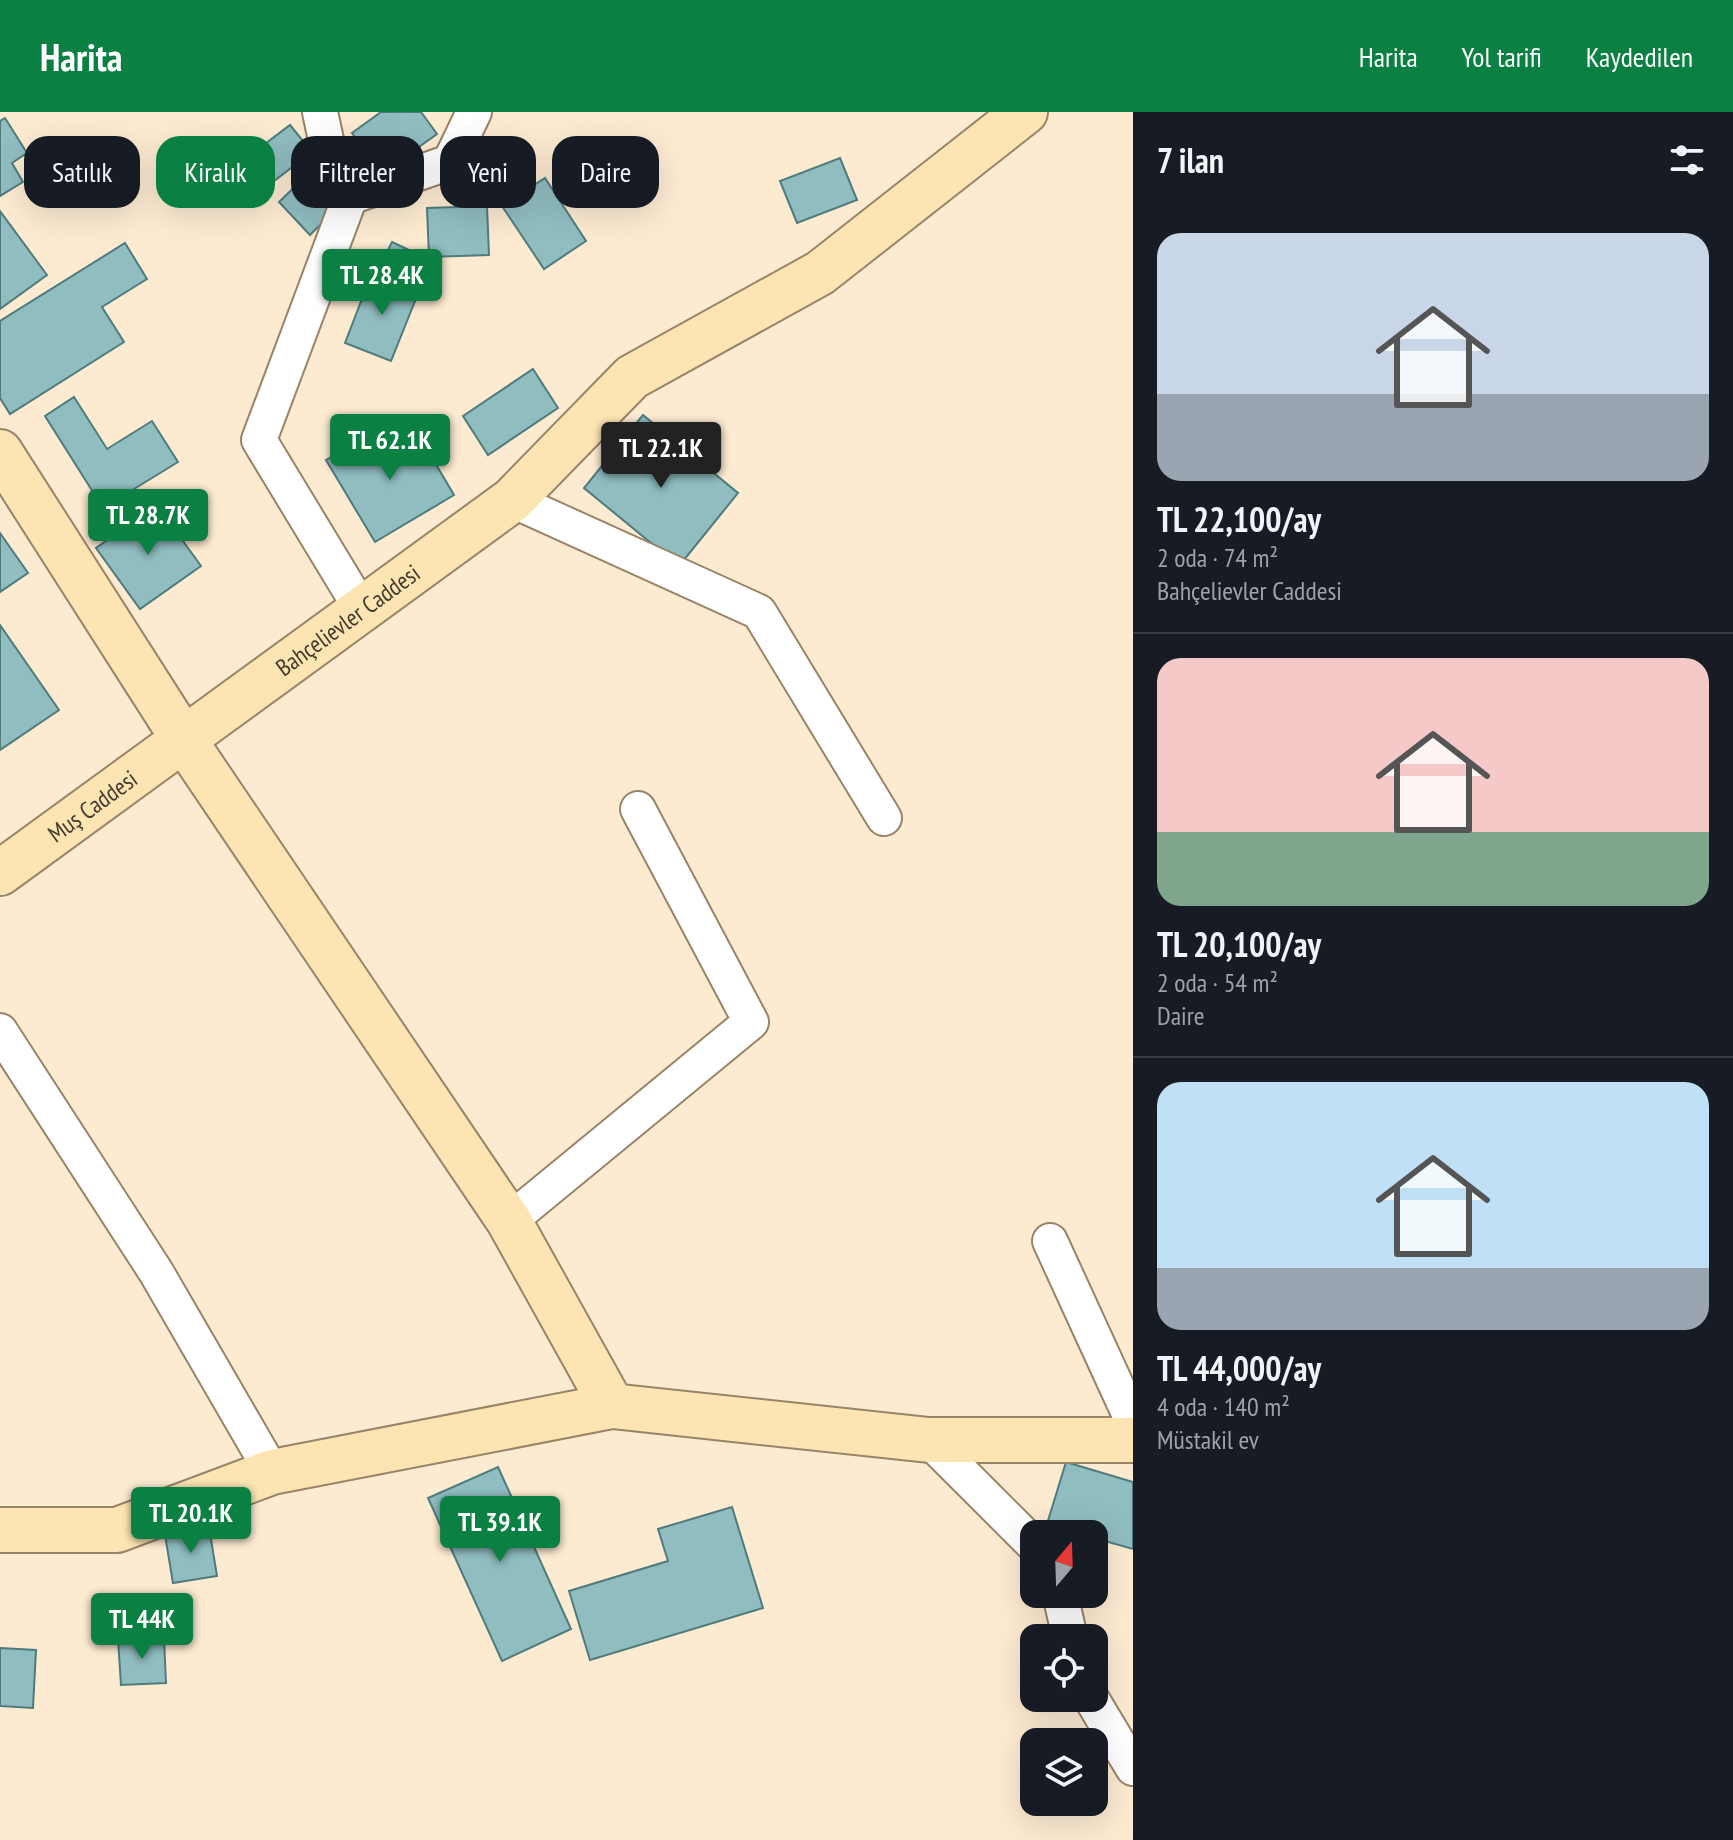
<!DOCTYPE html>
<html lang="tr">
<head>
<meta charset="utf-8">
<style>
  :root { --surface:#171b24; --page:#20242c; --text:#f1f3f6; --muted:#9ea1a6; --line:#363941; --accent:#0b8043 }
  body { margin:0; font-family:"PT Sans Narrow",sans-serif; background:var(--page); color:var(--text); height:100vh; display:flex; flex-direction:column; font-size:30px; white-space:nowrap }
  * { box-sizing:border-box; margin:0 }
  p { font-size:26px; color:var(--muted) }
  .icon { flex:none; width:44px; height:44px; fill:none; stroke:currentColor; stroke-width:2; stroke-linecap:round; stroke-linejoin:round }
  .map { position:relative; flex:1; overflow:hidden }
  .side { display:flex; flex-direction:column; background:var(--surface); width:600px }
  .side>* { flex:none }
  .hud { position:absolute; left:24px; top:24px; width:760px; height:72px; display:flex; gap:16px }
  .needle { width:52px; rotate:19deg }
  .buttons { position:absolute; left:1020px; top:1408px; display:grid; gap:16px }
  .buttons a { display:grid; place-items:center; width:88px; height:88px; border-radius:16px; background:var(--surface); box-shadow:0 8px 32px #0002; font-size:40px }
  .price { position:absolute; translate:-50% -68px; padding:0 18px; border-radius:8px; background:var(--accent); color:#fff; font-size:26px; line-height:52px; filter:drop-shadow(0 2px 4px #0008) }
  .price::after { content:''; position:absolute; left:50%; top:48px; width:24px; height:18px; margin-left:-12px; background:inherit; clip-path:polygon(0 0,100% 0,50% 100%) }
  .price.current { background:#222; color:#fff }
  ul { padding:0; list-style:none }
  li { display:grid; align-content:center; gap:16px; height:424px; padding:0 24px }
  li+li { border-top:2px solid var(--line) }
  li span { display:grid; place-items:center; height:248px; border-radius:24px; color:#555 }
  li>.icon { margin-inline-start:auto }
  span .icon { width:144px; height:144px; fill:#fffc; stroke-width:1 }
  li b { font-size:34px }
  h2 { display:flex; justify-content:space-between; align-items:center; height:96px; padding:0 24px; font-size:34px }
  .pill { padding:0 28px; border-radius:24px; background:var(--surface); box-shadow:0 8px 32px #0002; font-size:28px; line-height:72px }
  .pill.current { background:var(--accent); color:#fff }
  header { display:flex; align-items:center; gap:48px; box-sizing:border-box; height:112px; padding:0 40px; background:var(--accent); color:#fff }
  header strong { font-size:38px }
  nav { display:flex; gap:44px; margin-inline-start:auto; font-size:28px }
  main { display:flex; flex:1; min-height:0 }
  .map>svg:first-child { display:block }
  .building { fill:#90bdc0; stroke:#507b7d; stroke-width:2 }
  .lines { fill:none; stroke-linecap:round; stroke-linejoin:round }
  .minor-casing { stroke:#988468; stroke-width:38 }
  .secondary-casing { stroke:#988468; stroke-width:48 }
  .minor { stroke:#fff; stroke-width:34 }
  .secondary { stroke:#fce5b3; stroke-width:44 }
  .labels { text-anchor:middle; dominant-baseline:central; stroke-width:8; stroke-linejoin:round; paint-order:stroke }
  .street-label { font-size:24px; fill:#433b2e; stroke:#fcead1 }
</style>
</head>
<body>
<header>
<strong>Harita</strong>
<nav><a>Harita</a><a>Yol tarifi</a><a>Kaydedilen</a></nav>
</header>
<main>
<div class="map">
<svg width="1133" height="1728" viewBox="0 0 1133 1728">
  <rect width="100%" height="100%" fill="#fcead1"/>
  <g class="building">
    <polygon points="381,0 421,0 437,22 381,62 352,21"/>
    <polygon points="5,6 27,41 12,51 23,70 0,84 0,9"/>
    <polygon points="290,13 312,40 253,85 232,57"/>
    <polygon points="840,46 857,88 797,111 780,69"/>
    <polygon points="310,60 341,92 310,123 279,90"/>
    <polygon points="545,66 586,129 544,157 502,94"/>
    <polygon points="487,94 489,143 429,145 427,96"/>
    <polygon points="0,99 47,163 0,197"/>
    <polygon points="392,130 409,138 400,156 383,148"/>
    <polygon points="125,131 147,167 102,195 124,230 10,302 0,286 0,209"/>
    <polygon points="372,161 419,179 391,249 345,231"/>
    <polygon points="533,257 558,296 488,343 463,304"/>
    <polygon points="74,285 107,337 152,309 178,350 103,396 45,304"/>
    <polygon points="643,303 738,381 679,454 584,376"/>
    <polygon points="415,317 454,383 375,430 326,348 371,321 380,338"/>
    <polygon points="157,393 201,454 140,497 96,436"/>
    <polygon points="0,421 28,461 0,480"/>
    <polygon points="0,513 59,598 0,638"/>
    <polygon points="1066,1350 1133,1370 1133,1437 1094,1426 1094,1422 1047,1412"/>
    <polygon points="498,1355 571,1517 502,1549 428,1386"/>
    <polygon points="732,1395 763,1496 590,1548 569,1479 668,1449 658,1417"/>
    <polygon points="209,1415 217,1464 173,1471 165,1423"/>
    <polygon points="164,1526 166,1571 121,1573 118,1527"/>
    <polygon points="0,1536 36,1538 33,1596 0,1594"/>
  </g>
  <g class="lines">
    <g class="minor-casing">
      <g id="minor">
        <polyline points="320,0 329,42 350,85"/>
        <polyline points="512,388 759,500 884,706"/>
        <polyline points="362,498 259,328 350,85 450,50 474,0"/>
        <polyline points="0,919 156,1160 272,1360"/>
        <polyline points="509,1109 751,910 638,697"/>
        <polyline points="1050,1129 1133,1310"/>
        <polyline points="929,1328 1034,1433"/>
        <polyline points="1060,1482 1070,1526"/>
        <polyline points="1091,1586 1133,1656"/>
      </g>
    </g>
    <g class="secondary-casing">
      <g id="secondary">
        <polyline points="0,340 184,628 509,1109 612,1294"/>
        <path id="s1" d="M 0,761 L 512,388 L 632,265 L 820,161 L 1025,0"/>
        <polyline points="0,1418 117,1418 272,1360 612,1294 929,1328 1133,1328"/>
      </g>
    </g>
    <use href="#minor" class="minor"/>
    <use href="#secondary" class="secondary"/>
  </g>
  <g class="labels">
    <g class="street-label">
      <text stroke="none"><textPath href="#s1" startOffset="430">Bahçelievler Caddesi</textPath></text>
      <text stroke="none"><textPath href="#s1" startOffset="114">Muş Caddesi</textPath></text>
    </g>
  </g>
</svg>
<div class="buttons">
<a><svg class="needle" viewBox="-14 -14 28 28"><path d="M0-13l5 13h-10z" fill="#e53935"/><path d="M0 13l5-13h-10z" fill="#9ea1a6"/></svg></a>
<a><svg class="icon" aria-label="locate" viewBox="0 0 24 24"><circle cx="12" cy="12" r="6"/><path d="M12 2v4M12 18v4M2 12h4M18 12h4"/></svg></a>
<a><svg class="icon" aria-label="layers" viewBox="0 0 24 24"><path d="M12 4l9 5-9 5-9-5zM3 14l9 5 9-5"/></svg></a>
</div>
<b class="price" style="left:382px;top:205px">TL 28.4K</b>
<b class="price" style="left:390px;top:370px">TL 62.1K</b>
<b class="price current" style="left:661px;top:378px">TL 22.1K</b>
<b class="price" style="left:148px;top:445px">TL 28.7K</b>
<b class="price" style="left:191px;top:1443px">TL 20.1K</b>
<b class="price" style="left:500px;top:1452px">TL 39.1K</b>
<b class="price" style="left:142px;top:1549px">TL 44K</b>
<div class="hud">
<a class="pill">Satılık</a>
<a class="pill current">Kiralık</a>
<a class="pill">Filtreler</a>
<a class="pill">Yeni</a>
<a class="pill">Daire</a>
</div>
</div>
<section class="side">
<h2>7 ilan<svg class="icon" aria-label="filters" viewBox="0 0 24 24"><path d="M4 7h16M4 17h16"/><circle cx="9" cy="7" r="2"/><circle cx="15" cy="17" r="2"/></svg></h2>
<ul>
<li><span style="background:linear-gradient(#c9d6e8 65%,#9aa5b1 0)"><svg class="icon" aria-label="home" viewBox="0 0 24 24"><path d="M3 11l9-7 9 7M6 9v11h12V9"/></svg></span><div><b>TL 22,100/ay</b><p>2 oda · 74 m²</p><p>Bahçelievler Caddesi</p></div></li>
<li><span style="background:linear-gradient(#f6c9c9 70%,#7fa58c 0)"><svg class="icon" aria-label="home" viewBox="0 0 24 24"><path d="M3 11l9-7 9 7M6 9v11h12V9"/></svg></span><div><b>TL 20,100/ay</b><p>2 oda · 54 m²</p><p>Daire</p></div></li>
<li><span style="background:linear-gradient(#bfe0f5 75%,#9aa5b1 0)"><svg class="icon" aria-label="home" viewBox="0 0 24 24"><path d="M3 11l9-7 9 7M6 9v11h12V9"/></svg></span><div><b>TL 44,000/ay</b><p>4 oda · 140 m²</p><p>Müstakil ev</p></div></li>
</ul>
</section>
</main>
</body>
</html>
